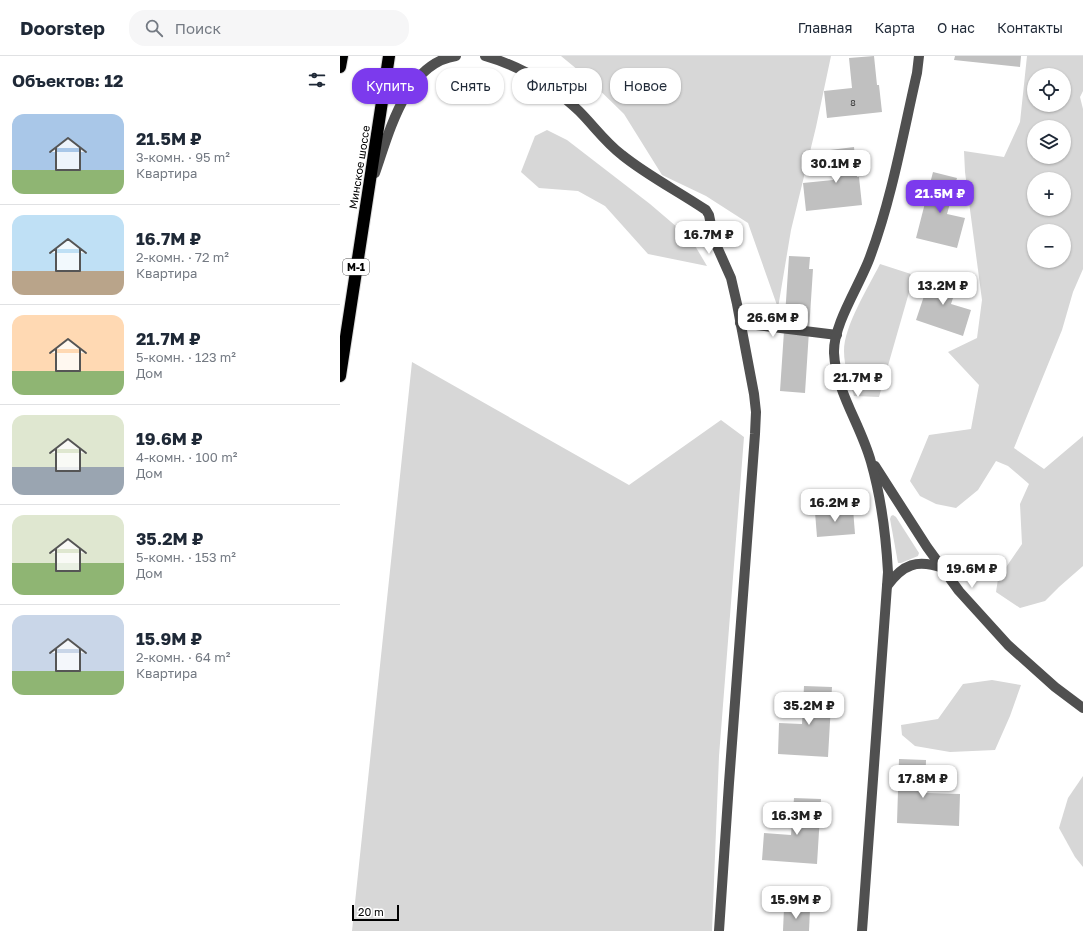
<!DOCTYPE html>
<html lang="ru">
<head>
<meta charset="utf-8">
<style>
  :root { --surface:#fff; --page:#f6f6f7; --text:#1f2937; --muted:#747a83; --line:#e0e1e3; --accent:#7c3aed }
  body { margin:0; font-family:"Golos Text",sans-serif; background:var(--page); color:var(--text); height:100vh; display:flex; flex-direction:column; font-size:15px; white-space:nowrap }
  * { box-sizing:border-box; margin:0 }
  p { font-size:13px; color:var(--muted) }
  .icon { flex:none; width:22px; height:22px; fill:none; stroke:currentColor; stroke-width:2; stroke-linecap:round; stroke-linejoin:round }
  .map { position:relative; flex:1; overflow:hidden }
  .sheet { display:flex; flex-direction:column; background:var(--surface); width:340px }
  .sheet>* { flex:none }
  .hud { position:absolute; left:12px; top:12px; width:380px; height:36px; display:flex; gap:8px }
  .fabs { position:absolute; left:687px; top:12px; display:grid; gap:8px }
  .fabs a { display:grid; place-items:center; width:44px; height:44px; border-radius:50%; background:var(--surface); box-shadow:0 1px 3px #0004; font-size:20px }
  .scale { position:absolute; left:12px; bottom:10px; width:47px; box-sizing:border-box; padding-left:4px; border:2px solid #000; border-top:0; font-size:11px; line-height:14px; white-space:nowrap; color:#000; -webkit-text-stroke:3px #fff; paint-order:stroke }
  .price { position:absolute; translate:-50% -34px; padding:0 9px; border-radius:8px; background:#fff; color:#222; font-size:13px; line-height:26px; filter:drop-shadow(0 1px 2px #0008) }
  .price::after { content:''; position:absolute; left:50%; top:24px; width:12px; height:9px; margin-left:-6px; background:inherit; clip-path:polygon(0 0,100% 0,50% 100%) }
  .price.on { background:var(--accent); color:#fff }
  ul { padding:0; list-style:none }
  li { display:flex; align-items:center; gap:12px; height:100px; padding:0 12px }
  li+li { border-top:1px solid var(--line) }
  li span { display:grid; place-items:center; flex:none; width:112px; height:80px; border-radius:12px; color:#555 }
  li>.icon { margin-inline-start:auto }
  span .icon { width:48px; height:48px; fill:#fffc; stroke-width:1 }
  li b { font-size:17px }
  h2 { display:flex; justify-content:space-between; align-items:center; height:48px; padding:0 12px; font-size:17px }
  .pill { padding:0 14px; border-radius:16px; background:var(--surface); box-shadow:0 1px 3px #0004; font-size:14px; line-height:36px }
  .pill.on { background:var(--accent); color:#fff }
  header { display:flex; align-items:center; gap:24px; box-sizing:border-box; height:56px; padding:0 20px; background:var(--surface); border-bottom:1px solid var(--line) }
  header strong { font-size:19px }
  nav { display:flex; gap:22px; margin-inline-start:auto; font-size:14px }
  .search { width:280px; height:36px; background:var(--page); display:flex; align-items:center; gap:10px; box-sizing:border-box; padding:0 14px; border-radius:16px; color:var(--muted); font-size:15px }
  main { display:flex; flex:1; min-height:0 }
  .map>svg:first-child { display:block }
  .green { fill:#d7d7d7; fill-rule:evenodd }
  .building { fill:#c0c0c0 }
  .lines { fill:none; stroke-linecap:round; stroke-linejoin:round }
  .highway-casing { stroke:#dbdbdb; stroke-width:14 }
  .minor { stroke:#505050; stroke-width:10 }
  .highway { stroke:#000; stroke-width:12 }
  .labels { text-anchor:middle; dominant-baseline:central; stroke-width:3; stroke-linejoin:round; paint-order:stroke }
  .number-label { font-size:9px; fill:#303030 }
  .shield { fill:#fff; stroke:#4c4c4c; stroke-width:1 }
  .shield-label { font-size:10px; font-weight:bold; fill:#000 }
  .street-label { font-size:11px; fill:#000; stroke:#fff }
</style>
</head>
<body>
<header>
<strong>Doorstep</strong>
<div class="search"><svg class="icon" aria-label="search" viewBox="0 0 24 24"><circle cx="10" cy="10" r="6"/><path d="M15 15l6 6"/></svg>Поиск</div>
<nav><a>Главная</a><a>Карта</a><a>О нас</a><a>Контакты</a></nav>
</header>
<main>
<section class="sheet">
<h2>Объектов: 12<svg class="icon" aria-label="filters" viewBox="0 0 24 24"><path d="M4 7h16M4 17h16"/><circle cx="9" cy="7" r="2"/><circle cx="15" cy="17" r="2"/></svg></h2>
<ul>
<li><span style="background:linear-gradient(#a9c7e8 70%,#8fb573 0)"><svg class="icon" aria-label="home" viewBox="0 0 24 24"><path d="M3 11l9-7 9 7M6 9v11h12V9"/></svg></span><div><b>21.5M ₽</b><p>3-комн. · 95 m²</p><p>Квартира</p></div></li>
<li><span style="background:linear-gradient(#bfe0f5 70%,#b9a48a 0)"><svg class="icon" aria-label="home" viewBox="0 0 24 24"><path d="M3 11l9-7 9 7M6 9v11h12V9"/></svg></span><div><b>16.7M ₽</b><p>2-комн. · 72 m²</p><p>Квартира</p></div></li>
<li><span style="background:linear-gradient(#ffd9b3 70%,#8fb573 0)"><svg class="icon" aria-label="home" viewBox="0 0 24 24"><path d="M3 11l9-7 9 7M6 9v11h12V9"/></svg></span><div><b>21.7M ₽</b><p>5-комн. · 123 m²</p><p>Дом</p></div></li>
<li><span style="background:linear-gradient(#dfe7d0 65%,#9aa5b1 0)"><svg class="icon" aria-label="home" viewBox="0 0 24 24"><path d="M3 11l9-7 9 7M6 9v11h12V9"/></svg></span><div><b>19.6M ₽</b><p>4-комн. · 100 m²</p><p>Дом</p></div></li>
<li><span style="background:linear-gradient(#dfe7d0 60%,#8fb573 0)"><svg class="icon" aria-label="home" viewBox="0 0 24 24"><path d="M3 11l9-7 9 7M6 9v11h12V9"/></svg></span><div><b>35.2M ₽</b><p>5-комн. · 153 m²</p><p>Дом</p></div></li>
<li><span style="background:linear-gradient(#c9d6e8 70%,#8fb573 0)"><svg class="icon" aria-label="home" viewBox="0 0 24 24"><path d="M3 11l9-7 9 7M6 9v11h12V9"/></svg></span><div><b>15.9M ₽</b><p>2-комн. · 64 m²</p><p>Квартира</p></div></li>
</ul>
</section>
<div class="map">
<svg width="743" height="875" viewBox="0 0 743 875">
  <rect width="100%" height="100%" fill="#fff"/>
  <g class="green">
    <polygon points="221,0 491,0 476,71 451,174 438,252 408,167 366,140 322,119 284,58 244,19"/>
    <path d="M 687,0 L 743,0 L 743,35 L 740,41 L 743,53 L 743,213 L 733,236 L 722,274 L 674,392 L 704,413 L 743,380 L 743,510 L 719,531 L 705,545 L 680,552 L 656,536 L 658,523 L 682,488 L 680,448 L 689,428 L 668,410 L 656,405 L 638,434 L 616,452 L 596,448 L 580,440 L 570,425 L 589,379 L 631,373 L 639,329 L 608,296 L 637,282 L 642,244 L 625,116 L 624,95 L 664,101 L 680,66 ZM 694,19 L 724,19 L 724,49 L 694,49 ZM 694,71 L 724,71 L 724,101 L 694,101 ZM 694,123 L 724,123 L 724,153 L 694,153 ZM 694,175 L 724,175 L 724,205 L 694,205 Z"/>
    <polygon points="207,74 227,84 310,148 351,183 367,210 308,198 265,150 238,135 199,132 181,116 195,80"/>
    <path d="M 540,208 L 574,219 L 539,341 L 514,340 C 510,326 504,311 504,295 C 504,270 528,232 540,208 Z"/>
    <polygon points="72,306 289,429 381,364 404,381 379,700 372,875 12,875"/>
    <polygon points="553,459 556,461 579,497 578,500 561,507 558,507 550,463 551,460"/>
    <polygon points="652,624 681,629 670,660 655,694 610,696 575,690 562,679 561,669 598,663 623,628"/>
    <polygon points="743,720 743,811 735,801 719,772 728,742"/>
  </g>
  <g class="building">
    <polygon points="534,0 537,29 539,29 542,56 487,62 484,35 512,32 509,2"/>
    <polygon points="615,0 681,0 680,11 614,4"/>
    <polygon points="514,91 517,121 519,121 522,149 466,155 463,127 493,124 490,94"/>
    <polygon points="593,116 617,122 607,158 625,162 617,192 576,182"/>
    <polygon points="449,200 470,201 469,213 473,213 465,337 440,335"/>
    <polygon points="592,216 619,224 611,248 631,254 623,280 576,264"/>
    <polygon points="513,453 515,478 477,481 475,456"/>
    <polygon points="464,630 492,631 488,701 438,698 439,667 462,668"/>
    <polygon points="559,703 586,704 585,737 620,738 619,770 557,767"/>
    <polygon points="454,742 481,743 477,808 422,804 424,777 451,779"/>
    <polygon points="444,852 470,853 469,875 443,875"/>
  </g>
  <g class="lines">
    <g class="highway-casing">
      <g id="highway">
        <polyline points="0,11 2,0"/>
        <polyline points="0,320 49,0"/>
      </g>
    </g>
    <g class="minor">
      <path d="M 145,0 C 180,10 213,30 239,55 C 254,70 265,86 282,99 C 308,120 338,135 366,154 L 369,159 L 374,184 L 391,222 L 397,248 L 414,338 L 416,356 L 415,378 L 389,727 L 379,875"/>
      <path d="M 35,117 C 49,77 66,7 116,0"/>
      <polyline points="400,267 497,279"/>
      <polyline points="535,410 587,491 619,535 668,589 715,631 743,652"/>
      <path d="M 547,530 C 563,508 577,503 603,512"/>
      <path d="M 522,875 L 548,516 C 546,480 541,441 531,406 C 521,369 496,336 494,297 C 493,268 520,229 530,201 C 552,142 563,78 577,17 L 579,0"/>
    </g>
    <use href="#highway" class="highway"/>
  </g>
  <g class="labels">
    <g class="number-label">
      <text x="513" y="46">8</text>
    </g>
    <rect class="shield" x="3" y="203" width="26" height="16" rx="3"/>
    <g class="shield-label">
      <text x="16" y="211">М-1</text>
    </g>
    <g class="street-label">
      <text transform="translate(19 111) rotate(-81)">Минское шоссе</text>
    </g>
  </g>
</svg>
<div class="fabs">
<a><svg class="icon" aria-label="locate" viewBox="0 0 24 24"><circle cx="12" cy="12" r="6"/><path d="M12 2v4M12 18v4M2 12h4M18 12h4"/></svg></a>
<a><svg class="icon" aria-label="layers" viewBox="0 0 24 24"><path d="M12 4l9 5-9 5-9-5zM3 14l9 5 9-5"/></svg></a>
<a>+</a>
<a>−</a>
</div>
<div class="scale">20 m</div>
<b class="price" style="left:496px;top:128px">30.1M ₽</b>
<b class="price on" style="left:600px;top:158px">21.5M ₽</b>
<b class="price" style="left:369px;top:199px">16.7M ₽</b>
<b class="price" style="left:603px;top:250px">13.2M ₽</b>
<b class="price" style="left:433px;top:282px">26.6M ₽</b>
<b class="price" style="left:518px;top:342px">21.7M ₽</b>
<b class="price" style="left:495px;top:467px">16.2M ₽</b>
<b class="price" style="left:632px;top:533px">19.6M ₽</b>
<b class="price" style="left:469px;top:670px">35.2M ₽</b>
<b class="price" style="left:583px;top:743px">17.8M ₽</b>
<b class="price" style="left:457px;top:780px">16.3M ₽</b>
<b class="price" style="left:456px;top:864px">15.9M ₽</b>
<div class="hud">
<a class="pill on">Купить</a>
<a class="pill">Снять</a>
<a class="pill">Фильтры</a>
<a class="pill">Новое</a>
</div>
</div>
</main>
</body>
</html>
